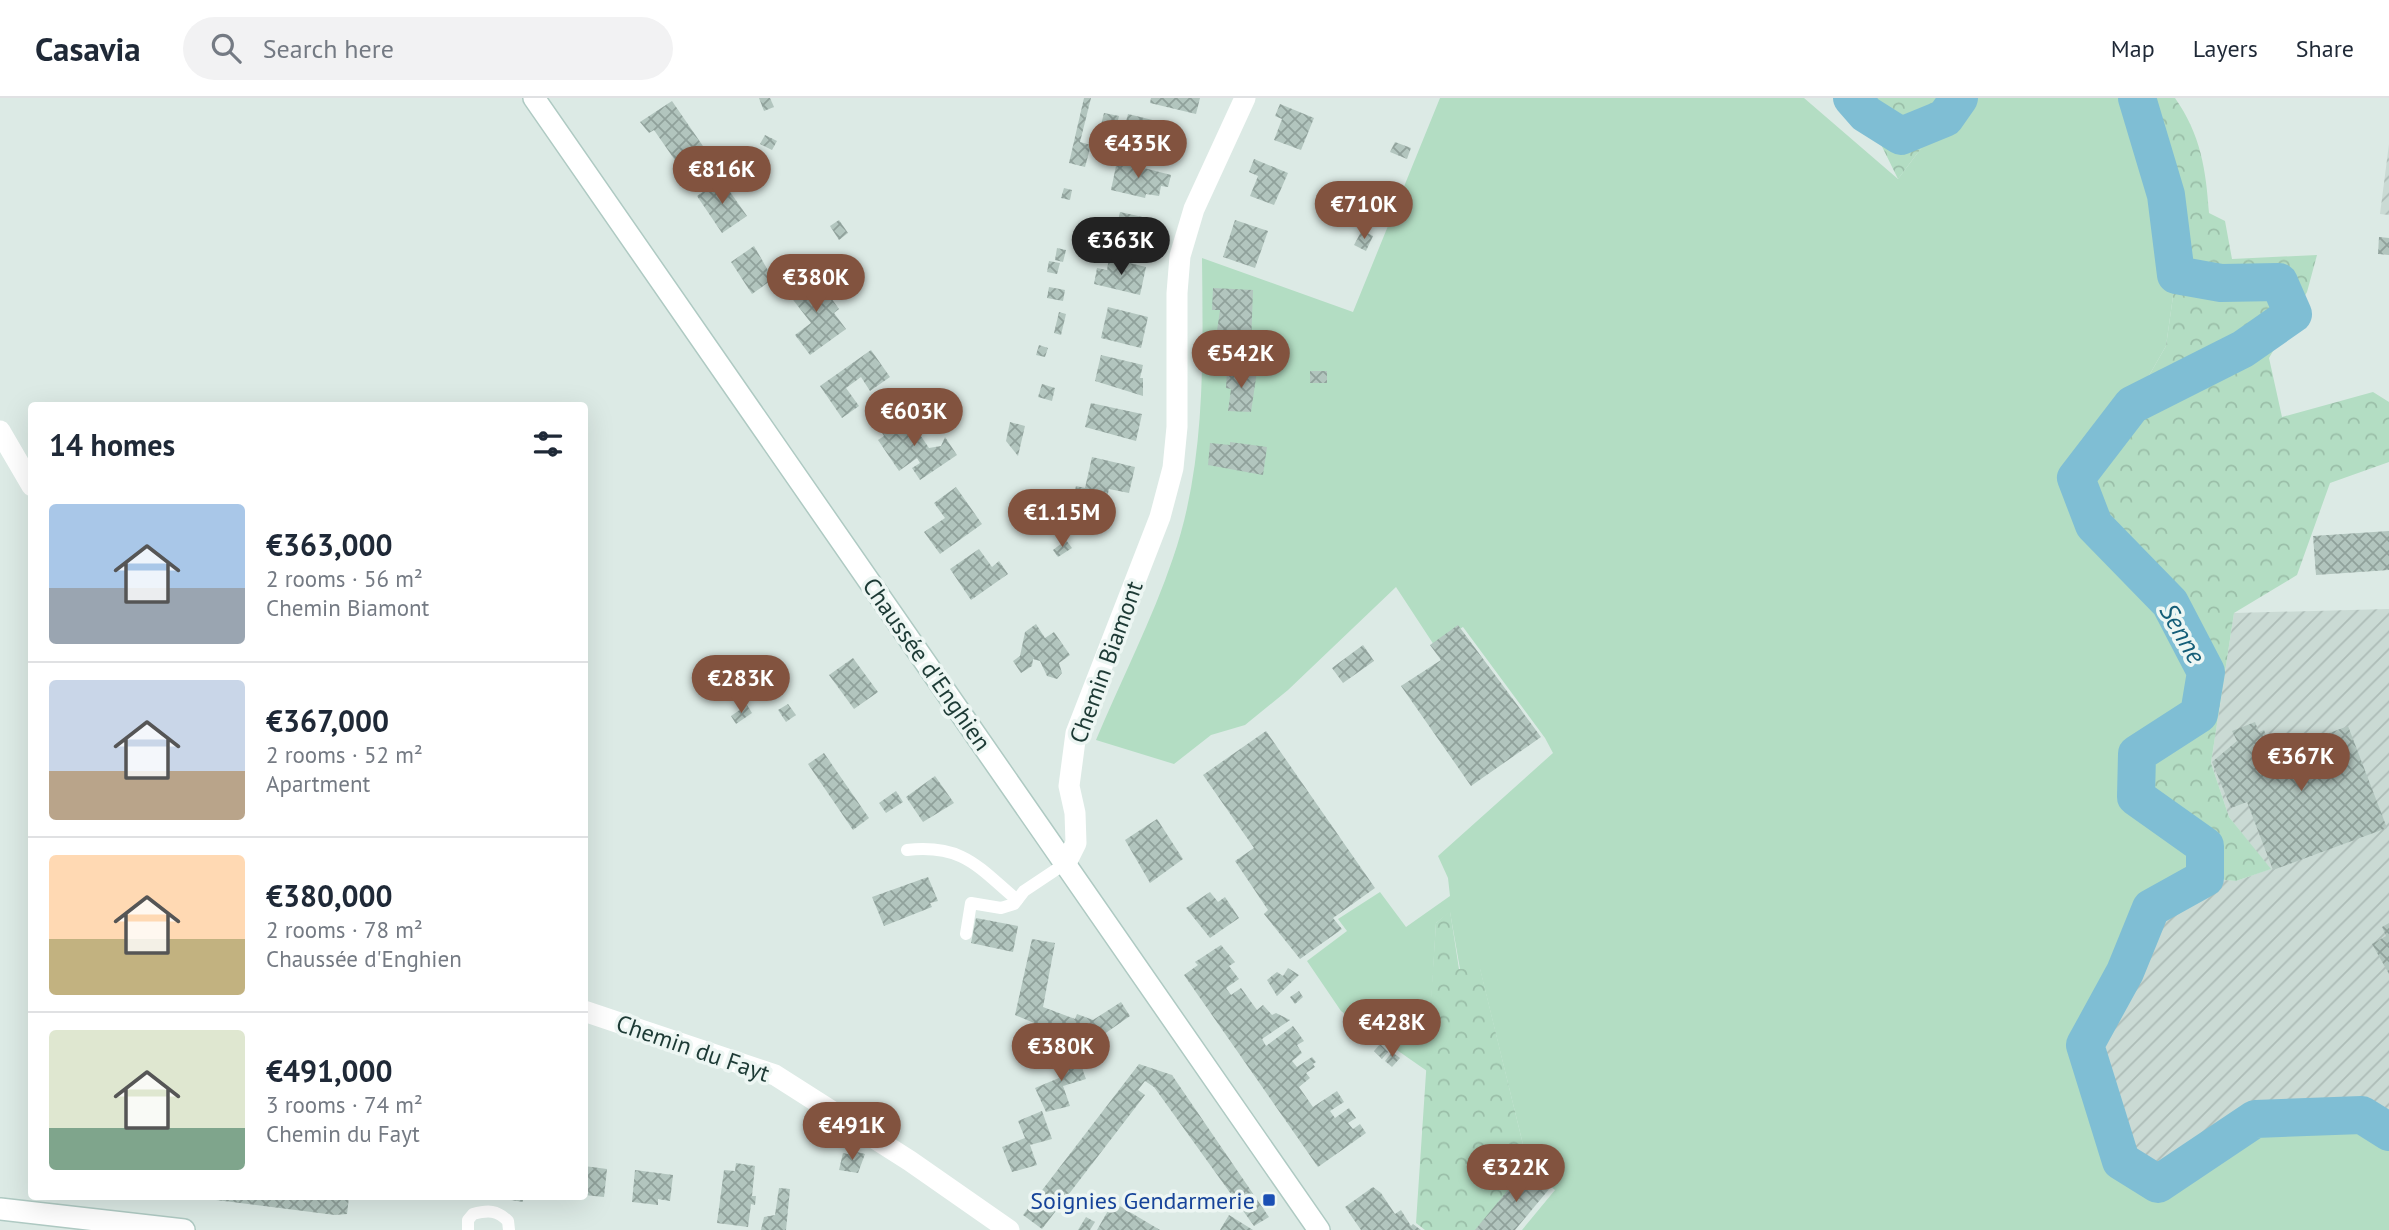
<!DOCTYPE html>
<html lang="en">
<head>
<meta charset="utf-8">
<style>
  :root { --surface:#fff; --page:#f2f2f3; --text:#1f2937; --muted:#747a83; --line:#e0e1e3; --accent:#82533f }
  body { margin:0; font-family:"PT Sans",sans-serif; background:var(--page); color:var(--text); height:100vh; display:flex; flex-direction:column; font-size:26px; white-space:nowrap }
  * { box-sizing:border-box; margin:0 }
  p { font-size:23px; color:var(--muted) }
  .icon { flex:none; width:38px; height:38px; fill:none; stroke:currentColor; stroke-width:2; stroke-linecap:round; stroke-linejoin:round }
  .map { position:relative; flex:1; overflow:hidden }
  .sheet { position:absolute; left:28px; top:304px; width:560px; height:798px; display:flex; flex-direction:column; background:var(--surface); border-radius:7px; box-shadow:0 7px 28px #0002 }
  .sheet>* { flex:none }
  .price { position:absolute; translate:-50% -60px; padding:0 16px; border-radius:24px; background:var(--accent); color:#fff; font-size:23px; line-height:46px; filter:drop-shadow(0 2px 4px #0008) }
  .price::after { content:''; position:absolute; left:50%; top:42px; width:21px; height:16px; margin-left:-10px; background:inherit; clip-path:polygon(0 0,100% 0,50% 100%) }
  .price.on { background:#222; color:#fff }
  ul { padding:0; list-style:none }
  li { display:flex; align-items:center; gap:21px; height:175px; padding:0 21px }
  li+li { border-top:2px solid var(--line) }
  li span { display:grid; place-items:center; flex:none; width:196px; height:140px; border-radius:7px; color:#555 }
  li>.icon { margin-inline-start:auto }
  span .icon { width:84px; height:84px; fill:#fffc; stroke-width:1 }
  li b { font-size:30px }
  h2 { display:flex; justify-content:space-between; align-items:center; height:84px; padding:0 21px; font-size:30px }
  header { display:flex; align-items:center; gap:42px; box-sizing:border-box; height:98px; padding:0 35px; background:var(--surface); border-bottom:2px solid var(--line) }
  header strong { font-size:33px }
  nav { display:flex; gap:38px; margin-inline-start:auto; font-size:24px }
  .search { width:490px; height:63px; background:var(--page); display:flex; align-items:center; gap:18px; box-sizing:border-box; padding:0 24px; border-radius:38px; color:var(--muted); font-size:26px }
  .map>svg:first-child { display:block }
  .industrial { fill:url(#industrial-furrows) }
  .green { fill:#b3ddc3 }
  .forest { fill:url(#forest-crowns) }
  .lines { fill:none; stroke-linecap:round; stroke-linejoin:round }
  .river { stroke:#7fbed4; stroke-width:38 }
  .building { fill:url(#building-cross-hatch) }
  .secondary-casing { stroke:#afcac3; stroke-width:24 }
  .service { stroke:#fff; stroke-width:12 }
  .minor { stroke:#fff; stroke-width:21 }
  .secondary { stroke:#fff; stroke-width:21 }
  .transit-dot { fill:#1a4fb4; stroke:#edf6f3; stroke-width:2.5 }
  .labels { text-anchor:middle; dominant-baseline:central; stroke-width:7; stroke-linejoin:round; paint-order:stroke }
  .street-label { font-size:24px; fill:#1d3a35; stroke:#edf6f3 }
  .transit-label { font-size:24px; fill:#164399; stroke:#edf6f3; text-anchor:end }
  .water-label { font-size:26px; font-style:italic; fill:#155e78; stroke:#edf6f3 }
</style>
</head>
<body>
<header>
<strong>Casavia</strong>
<div class="search"><svg class="icon" aria-label="search" viewBox="0 0 24 24"><circle cx="10" cy="10" r="6"/><path d="M15 15l6 6"/></svg>Search here</div>
<nav><a>Map</a><a>Layers</a><a>Share</a></nav>
</header>
<div class="map">
<svg width="2389" height="1132" viewBox="0 0 2389 1132">
  <defs>
    <pattern id="industrial-furrows" width="10" height="10" patternUnits="userSpaceOnUse" patternTransform="scale(1.75)"><rect width="10" height="10" fill="#cadad4"/><path d="M-1 1l2-2M0 10L10 0M9 11l2-2" fill="none" stroke="#adbcb7"/></pattern>
    <pattern id="forest-crowns" width="20" height="18" patternUnits="userSpaceOnUse" patternTransform="scale(1.75)"><rect width="20" height="18" fill="#b3ddc3"/><path d="M2 6a3 3 0 1 1 6 0M12 15a3 3 0 1 1 6 0" fill="none" stroke="#9abea8"/></pattern>
    <pattern id="building-cross-hatch" width="8" height="8" patternUnits="userSpaceOnUse" patternTransform="scale(1.75)"><rect width="8" height="8" fill="#b2c5be"/><path d="M0 0l8 8M0 8l8-8" fill="none" stroke="#90a19b"/></pattern>
  </defs>
  <rect width="100%" height="100%" fill="#dceae5"/>
  <g class="industrial">
    <polygon points="2389,46 2389,117 2380,116"/>
    <polygon points="2389,511 2389,1034 2362,1017 2255,1021 2158,1086 2121,1063 2085,947 2125,874 2151,810 2205,780 2236,783 2270,771 2229,719 2211,665 2234,515"/>
  </g>
  <path class="green" d="M 1440,0 L 1804,0 L 1898,81 L 1959,0 L 2137,0 L 2166,97 L 2176,177 L 2166,248 L 2132,307 L 2094,427 L 2170,505 L 2206,574 L 2199,616 L 2137,656 L 2136,699 L 2205,748 L 2205,780 L 2151,810 L 2125,874 L 2086,947 L 2121,1063 L 2158,1086 L 2255,1021 L 2362,1017 L 2389,1034 L 2389,1132 L 1522,1132 L 1555,1092 L 1529,1071 L 1480,871 L 1460,871 L 1450,814 L 1436,825 L 1427,973 L 1341,913 L 1307,863 L 1347,833 L 1338,821 L 1380,794 L 1406,829 L 1450,798 L 1448,780 L 1438,758 L 1553,655 L 1545,640 L 1463,529 L 1434,547 L 1396,489 L 1288,592 L 1245,627 L 1211,637 L 1174,666 L 1096,642 C 1121,582 1152,522 1173,460 C 1206,365 1203,259 1202,160 L 1353,214 Z"/>
  <g class="forest">
    <polygon points="1852,0 1959,0 1898,81 1866,16"/>
    <path d="M 2137,0 L 2175,0 C 2201,37 2206,72 2209,115 L 2225,123 L 2232,161 L 2317,157 L 2307,194 L 2269,260 L 2282,319 L 2373,294 L 2389,304 L 2389,364 L 2330,385 L 2297,477 L 2234,515 L 2211,665 L 2229,719 L 2271,771 L 2236,783 L 2205,780 L 2205,748 L 2136,699 L 2137,656 L 2199,616 L 2205,573 L 2170,505 L 2094,427 L 2076,380 L 2132,307 L 2166,248 L 2176,177 L 2166,97 Z"/>
    <polygon points="1450,813 1459,871 1480,870 1529,1071 1477,1132 1425,1132 1416,1125 1436,825"/>
  </g>
  <g class="lines">
    <g class="river">
      <polyline points="1852,0 1866,16 1901,38 1945,20 1959,0"/>
      <polyline points="2137,0 2166,97 2176,177 2221,185 2279,184 2293,216 2243,251 2132,307 2076,380 2094,427 2170,505 2206,574 2199,616 2137,656 2136,699 2205,748 2205,780 2151,810 2125,874 2085,947 2121,1063 2158,1086 2255,1021 2362,1017 2389,1034"/>
    </g>
  </g>
  <g class="building">
    <polygon points="759,0 770,0 774,9 764,13"/>
    <polygon points="1084,0 1091,0 1080,44 1091,47 1085,69 1069,65"/>
    <polygon points="1151,0 1200,0 1196,16 1150,5"/>
    <polygon points="672,3 705,51 679,68 654,32 649,35 640,24"/>
    <polygon points="1280,6 1314,20 1301,52 1274,42 1282,21 1275,18"/>
    <polygon points="1104,15 1119,18 1111,51 1096,47"/>
    <polygon points="1128,16 1173,27 1165,58 1120,47"/>
    <polygon points="765,37 777,43 772,52 760,46"/>
    <polygon points="1395,44 1411,50 1407,61 1390,54"/>
    <polygon points="1254,61 1288,75 1274,107 1250,98 1258,78 1249,74"/>
    <polygon points="1117,63 1171,77 1168,89 1161,88 1159,98 1146,96 1145,100 1111,92"/>
    <polygon points="721,81 747,118 722,135 697,98"/>
    <polygon points="1064,90 1072,92 1070,102 1061,100"/>
    <polygon points="1120,114 1156,122 1148,152 1113,143"/>
    <polygon points="839,122 848,135 839,142 830,128"/>
    <polygon points="1235,122 1268,133 1255,170 1223,159"/>
    <polygon points="1362,132 1373,138 1366,153 1354,147"/>
    <polygon points="2379,139 2389,140 2389,157 2378,156"/>
    <polygon points="754,148 773,181 752,196 731,164"/>
    <polygon points="1057,150 1066,152 1063,164 1055,162"/>
    <polygon points="1109,160 1146,169 1140,197 1094,186 1097,170 1107,172"/>
    <polygon points="1049,163 1060,165 1057,176 1047,174"/>
    <polygon points="813,175 839,211 834,215 846,231 810,257 795,237 811,225 787,194"/>
    <polygon points="1049,189 1065,192 1063,203 1047,200"/>
    <polygon points="1213,190 1253,192 1251,247 1215,246 1220,212 1212,212"/>
    <polygon points="1108,209 1148,219 1141,250 1101,240"/>
    <polygon points="1059,214 1066,216 1061,237 1054,235"/>
    <polygon points="1039,247 1048,250 1045,259 1036,257"/>
    <polygon points="871,252 890,279 870,293 861,279 846,290 859,308 842,320 820,288"/>
    <polygon points="1101,257 1143,267 1140,280 1143,280 1143,298 1095,283"/>
    <polygon points="1227,272 1257,273 1251,314 1228,313 1231,291 1226,290"/>
    <rect x="1310" y="273" width="17" height="12"/>
    <polygon points="1042,286 1055,290 1052,303 1038,299"/>
    <polygon points="1091,305 1142,316 1136,343 1085,329"/>
    <polygon points="906,316 929,350 941,348 945,339 957,357 920,382 912,370 920,365 917,360 899,373 878,342 884,338 881,333"/>
    <polygon points="1010,324 1025,328 1018,358 1006,343"/>
    <polygon points="1230,344 1267,349 1263,377 1208,367 1210,345 1230,347"/>
    <polygon points="1092,359 1135,369 1129,395 1109,391 1101,425 1078,419 1082,401 1073,400 1076,388 1085,390"/>
    <polygon points="956,389 982,426 940,456 924,434 945,420 934,405"/>
    <polygon points="2389,433 2389,472 2316,477 2313,438"/>
    <polygon points="1066,442 1072,450 1058,459 1053,452"/>
    <polygon points="979,451 992,469 999,463 1008,476 971,502 950,471"/>
    <polygon points="1036,526 1045,540 1054,534 1070,557 1059,565 1062,575 1057,581 1047,578 1040,563 1033,561 1032,568 1021,575 1013,563 1020,558 1025,534"/>
    <polygon points="1458,527 1541,639 1471,688 1401,588 1441,562 1430,547"/>
    <polygon points="1363,547 1374,563 1343,585 1332,570"/>
    <polygon points="853,560 878,594 854,611 829,577"/>
    <polygon points="788,606 796,617 786,624 778,612"/>
    <polygon points="747,607 752,615 736,626 731,618"/>
    <polygon points="2255,624 2259,634 2264,632 2273,656 2348,628 2387,730 2273,772 2247,704 2231,710 2212,664 2237,643 2232,633"/>
    <polygon points="1266,633 1375,790 1333,820 1342,831 1300,861 1264,816 1268,812 1235,763 1254,750 1203,677"/>
    <polygon points="824,655 869,720 853,732 808,666"/>
    <polygon points="935,678 954,705 923,724 906,699"/>
    <polygon points="896,693 903,704 886,715 879,705"/>
    <polygon points="1157,721 1183,761 1150,785 1125,742"/>
    <polygon points="928,779 938,803 930,805 932,809 884,828 872,799"/>
    <polygon points="1210,794 1218,804 1225,799 1239,820 1210,840 1186,810"/>
    <polygon points="976,820 1018,828 1013,854 971,845"/>
    <polygon points="2389,825 2389,876 2372,846 2386,838 2382,829"/>
    <polygon points="1032,841 1055,845 1043,909 1075,921 1077,916 1093,922 1121,904 1130,918 1100,939 1108,942 1104,954 1090,950 1095,938 1088,928 1070,940 1015,917"/>
    <polygon points="1221,847 1235,864 1229,868 1239,881 1226,890 1231,897 1241,890 1257,912 1263,907 1272,917 1276,915 1290,922 1262,941 1266,948 1293,928 1304,943 1297,947 1302,955 1292,963 1297,969 1312,959 1316,964 1313,966 1315,969 1306,975 1310,980 1299,989 1313,1009 1337,993 1344,1004 1330,1013 1335,1020 1349,1010 1356,1020 1348,1025 1353,1031 1360,1026 1366,1035 1318,1069 1184,877 1198,867 1195,864"/>
    <polygon points="1288,870 1299,877 1277,898 1267,882 1277,874 1283,878"/>
    <polygon points="1299,893 1303,899 1295,906 1290,899"/>
    <polygon points="1380,946 1388,954 1382,961 1374,953"/>
    <polygon points="1076,954 1086,981 1063,988 1070,1008 1046,1014 1035,990 1059,980 1052,963"/>
    <polygon points="1392,954 1400,960 1392,969 1385,963"/>
    <polygon points="1139,966 1172,977 1269,1119 1254,1128 1154,989 1145,983 1138,992 1145,997 1042,1131 1023,1117"/>
    <polygon points="1042,1013 1052,1041 1030,1047 1037,1067 1012,1074 1002,1049 1025,1040 1018,1023"/>
    <polygon points="853,1053 865,1056 858,1075 839,1072 843,1055 852,1057"/>
    <polygon points="736,1065 755,1068 752,1098 756,1098 755,1107 751,1106 748,1129 717,1125 724,1072 735,1073"/>
    <polygon points="584,1068 607,1071 604,1099 584,1097"/>
    <polygon points="1526,1070 1550,1090 1515,1132 1475,1132"/>
    <polygon points="635,1072 673,1077 670,1103 658,1101 658,1107 632,1104"/>
    <polygon points="1373,1089 1381,1095 1395,1116 1401,1112 1411,1128 1413,1126 1421,1132 1361,1132 1345,1109"/>
    <polygon points="779,1090 790,1091 786,1132 761,1132 764,1119 775,1117"/>
    <polygon points="192,1099 349,1099 347,1116 335,1117"/>
    <polygon points="492,1099 523,1099 523,1104"/>
    <polygon points="1113,1104 1160,1132 1097,1132"/>
    <polygon points="1229,1117 1253,1132 1220,1132"/>
    <polygon points="1086,1119 1095,1124 1090,1132 1078,1132"/>
  </g>
  <g class="lines">
    <g class="secondary-casing">
      <g id="secondary">
        <polyline points="534,0 1319,1132"/>
        <polyline points="0,1111 184,1132"/>
      </g>
    </g>
    <g class="service">
      <path d="M 907,752 C 963,746 978,769 1017,802"/>
      <polyline points="966,836 971,805 1001,810 1014,806 1024,793 1066,765"/>
      <path d="M 468,1132 L 468,1122 L 473,1116 C 488,1112 497,1112 508,1123 L 509,1132"/>
    </g>
    <g class="minor">
      <polyline points="0,333 32,388"/>
      <polyline points="1066,765 1076,745 1075,715 1069,688 1076,635 1160,419 1173,370 1177,329 1177,195 1180,158 1194,111 1245,0"/>
      <polyline points="584,913 775,977 910,1063 1009,1132"/>
    </g>
    <use href="#secondary" class="secondary"/>
  </g>
  <rect class="transit-dot" x="1262" y="1095" width="14" height="14" rx="3.5"/>
  <g class="labels">
    <g class="street-label">
      <text transform="translate(1106 564) rotate(-70)">Chemin Biamont</text>
      <text transform="translate(927 566) rotate(55)">Chaussée d'Enghien</text>
      <text transform="translate(693 950) rotate(19)">Chemin du Fayt</text>
    </g>
    <g class="transit-label">
      <text x="1255" y="1102">Soignies Gendarmerie</text>
    </g>
    <g class="water-label">
      <text transform="translate(2183 535) rotate(60)">Senne</text>
    </g>
  </g>
</svg>
<b class="price" style="left:1138px;top:82px">€435K</b>
<b class="price" style="left:722px;top:108px">€816K</b>
<b class="price" style="left:1364px;top:143px">€710K</b>
<b class="price on" style="left:1121px;top:179px">€363K</b>
<b class="price" style="left:816px;top:216px">€380K</b>
<b class="price" style="left:1241px;top:292px">€542K</b>
<b class="price" style="left:914px;top:350px">€603K</b>
<b class="price" style="left:1062px;top:451px">€1.15M</b>
<b class="price" style="left:741px;top:617px">€283K</b>
<b class="price" style="left:2301px;top:695px">€367K</b>
<b class="price" style="left:1392px;top:961px">€428K</b>
<b class="price" style="left:1061px;top:985px">€380K</b>
<b class="price" style="left:852px;top:1064px">€491K</b>
<b class="price" style="left:1516px;top:1106px">€322K</b>
<section class="sheet">
<h2>14 homes<svg class="icon" aria-label="filters" viewBox="0 0 24 24"><path d="M4 7h16M4 17h16"/><circle cx="9" cy="7" r="2"/><circle cx="15" cy="17" r="2"/></svg></h2>
<ul>
<li><span style="background:linear-gradient(#a9c7e8 60%,#9aa5b1 0)"><svg class="icon" aria-label="home" viewBox="0 0 24 24"><path d="M3 11l9-7 9 7M6 9v11h12V9"/></svg></span><div><b>€363,000</b><p>2 rooms · 56 m²</p><p>Chemin Biamont</p></div></li>
<li><span style="background:linear-gradient(#c9d6e8 65%,#b9a48a 0)"><svg class="icon" aria-label="home" viewBox="0 0 24 24"><path d="M3 11l9-7 9 7M6 9v11h12V9"/></svg></span><div><b>€367,000</b><p>2 rooms · 52 m²</p><p>Apartment</p></div></li>
<li><span style="background:linear-gradient(#ffd9b3 60%,#c2b280 0)"><svg class="icon" aria-label="home" viewBox="0 0 24 24"><path d="M3 11l9-7 9 7M6 9v11h12V9"/></svg></span><div><b>€380,000</b><p>2 rooms · 78 m²</p><p>Chaussée d'Enghien</p></div></li>
<li><span style="background:linear-gradient(#dfe7d0 70%,#7fa58c 0)"><svg class="icon" aria-label="home" viewBox="0 0 24 24"><path d="M3 11l9-7 9 7M6 9v11h12V9"/></svg></span><div><b>€491,000</b><p>3 rooms · 74 m²</p><p>Chemin du Fayt</p></div></li>
</ul>
</section>
</div>
</body>
</html>
